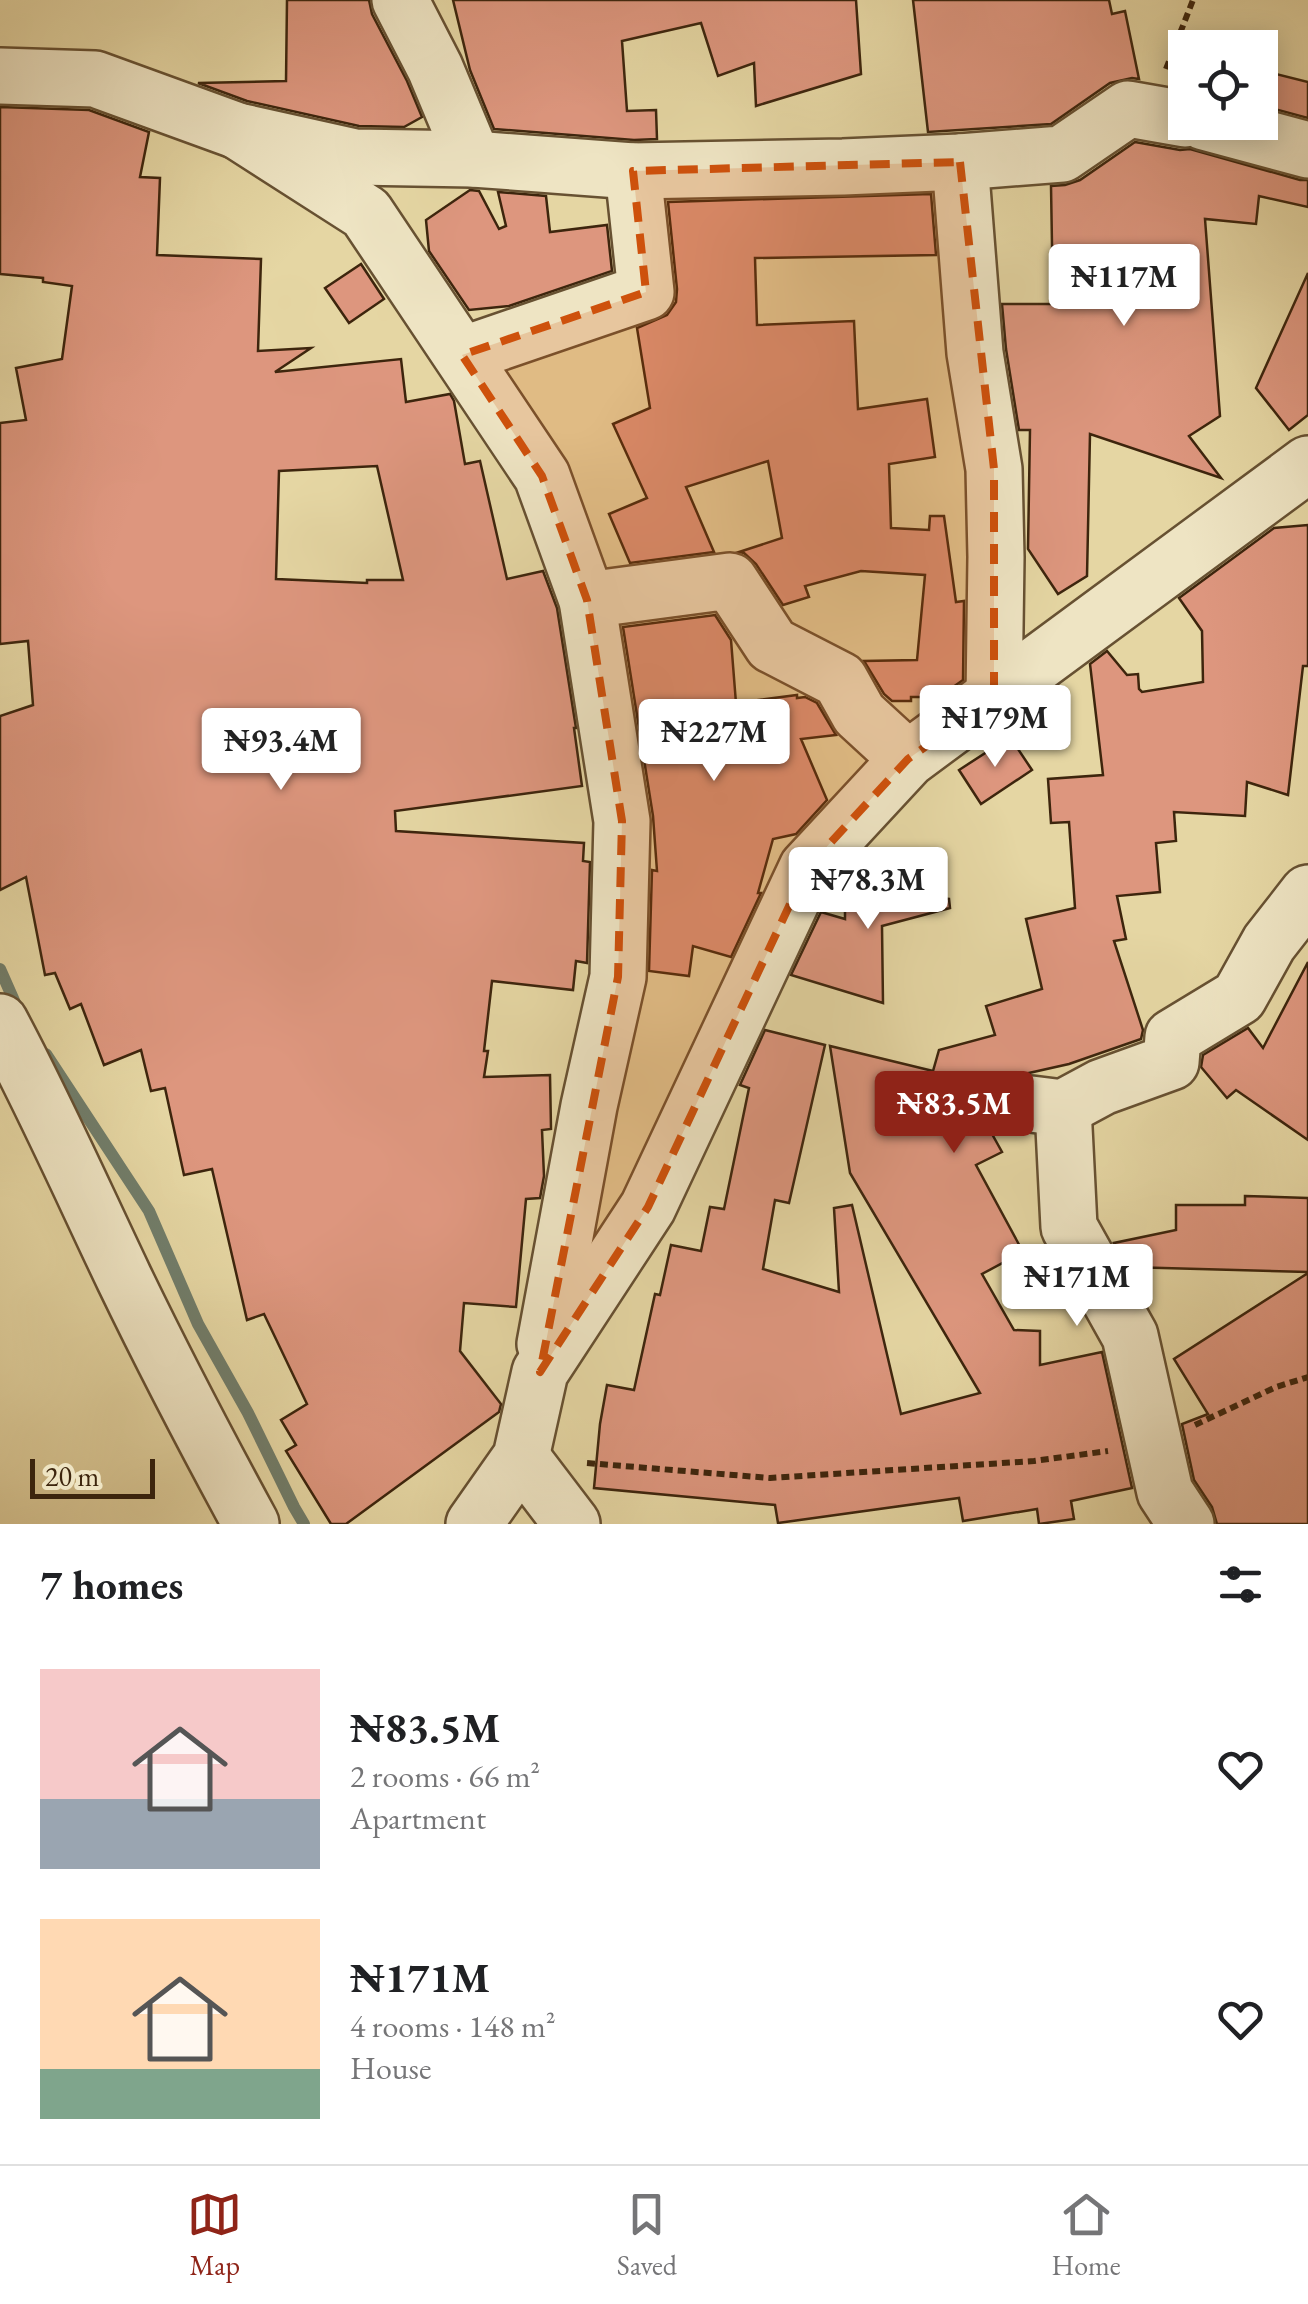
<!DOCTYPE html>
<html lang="en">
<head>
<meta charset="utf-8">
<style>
  :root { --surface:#fff; --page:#f2f2f2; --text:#202124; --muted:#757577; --line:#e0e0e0; --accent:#8f2418 }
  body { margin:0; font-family:"EB Garamond",serif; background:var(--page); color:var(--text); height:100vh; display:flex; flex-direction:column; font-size:38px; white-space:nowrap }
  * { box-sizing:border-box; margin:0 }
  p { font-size:32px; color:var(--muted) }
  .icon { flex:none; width:55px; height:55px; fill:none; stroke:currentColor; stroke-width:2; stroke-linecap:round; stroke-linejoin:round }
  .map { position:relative; height:1524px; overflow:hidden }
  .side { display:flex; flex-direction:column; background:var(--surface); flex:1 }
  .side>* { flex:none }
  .tools { position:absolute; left:1168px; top:30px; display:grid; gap:20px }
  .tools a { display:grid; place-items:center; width:110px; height:110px; border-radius:0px; background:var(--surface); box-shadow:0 5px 25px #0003; font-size:50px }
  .scale { position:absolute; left:30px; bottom:25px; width:125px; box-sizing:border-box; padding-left:10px; border:5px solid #3d250d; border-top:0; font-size:28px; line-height:35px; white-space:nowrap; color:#3d250d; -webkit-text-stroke:8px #eee4c3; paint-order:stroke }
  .price { position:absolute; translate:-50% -85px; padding:0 22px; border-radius:10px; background:#fff; color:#222; font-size:32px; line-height:65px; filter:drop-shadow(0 2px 5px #0008) }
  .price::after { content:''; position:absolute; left:50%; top:60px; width:30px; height:22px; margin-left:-15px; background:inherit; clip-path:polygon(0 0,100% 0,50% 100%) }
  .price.on { background:var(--accent); color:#fff }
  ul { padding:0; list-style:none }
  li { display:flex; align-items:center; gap:30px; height:250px; padding:0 40px }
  li span { display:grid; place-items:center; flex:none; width:280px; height:200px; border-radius:0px; color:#555 }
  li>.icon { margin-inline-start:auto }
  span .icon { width:120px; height:120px; fill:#fffc; stroke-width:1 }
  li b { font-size:42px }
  h2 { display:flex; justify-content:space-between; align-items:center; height:120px; padding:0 40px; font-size:42px }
  .tab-bar { display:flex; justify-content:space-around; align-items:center; height:140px; border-top:2px solid var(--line); background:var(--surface); font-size:28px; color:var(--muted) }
  .tab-bar a { display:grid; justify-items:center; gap:5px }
  .tab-bar .on { color:var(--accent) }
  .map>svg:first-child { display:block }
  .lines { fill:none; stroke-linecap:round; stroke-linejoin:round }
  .stream { stroke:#727e6b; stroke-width:12 }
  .building { fill:#dd967e; stroke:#3d250d; stroke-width:2.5; fill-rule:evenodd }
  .minor-casing { stroke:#675132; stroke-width:60 }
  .path { stroke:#3d250d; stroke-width:6; stroke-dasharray:8 5; stroke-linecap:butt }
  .minor { stroke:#eee4c3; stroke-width:55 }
  .marked { fill:#ce510c; fill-opacity:0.2; stroke:#ce510c; stroke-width:8; stroke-dasharray:20 12; stroke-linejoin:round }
</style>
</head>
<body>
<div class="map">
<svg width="1308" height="1524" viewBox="0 0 1308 1524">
  <rect width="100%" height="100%" fill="#e5d6a3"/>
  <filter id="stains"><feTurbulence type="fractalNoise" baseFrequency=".002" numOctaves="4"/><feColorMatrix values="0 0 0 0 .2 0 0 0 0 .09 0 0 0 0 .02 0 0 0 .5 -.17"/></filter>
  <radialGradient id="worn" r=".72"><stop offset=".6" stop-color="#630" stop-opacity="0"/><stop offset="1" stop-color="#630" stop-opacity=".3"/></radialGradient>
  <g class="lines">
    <g class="stream">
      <polyline points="0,969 19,1012"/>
      <polyline points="46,1054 149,1211 198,1324 248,1413 294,1507 304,1524"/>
    </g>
  </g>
  <g class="building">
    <polygon points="287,0 369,0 372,14 407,81 422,117 404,127 359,126 247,101 198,83 286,81"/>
    <polygon points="453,0 856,0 861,74 756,106 754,63 718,76 701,23 622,41 627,111 656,110 657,139 634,140 494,129 470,70"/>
    <polygon points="913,0 1109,0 1112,14 1125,11 1139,79 1132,78 1110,83 1051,124 928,132"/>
    <polygon points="1268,72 1308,82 1308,118 1260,105"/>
    <path d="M 0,107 L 89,110 L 149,132 L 140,177 L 160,178 L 157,255 L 261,259 L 258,351 L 311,348 L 275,372 L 401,359 L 406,402 L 450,394 L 454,401 L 465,464 L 480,461 L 507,579 L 543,571 L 557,608 L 576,728 L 574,728 L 582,786 L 395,811 L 396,831 L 584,843 L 583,861 L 590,862 L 587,963 L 576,961 L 573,990 L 492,981 L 484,1051 L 488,1051 L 484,1077 L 550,1075 L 551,1129 L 542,1130 L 544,1176 L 540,1198 L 526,1199 L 516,1307 L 464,1303 L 460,1351 L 501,1404 L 499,1412 L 346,1524 L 331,1524 L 286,1451 L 296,1445 L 281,1420 L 307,1404 L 264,1314 L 247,1320 L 212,1169 L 184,1175 L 165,1088 L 151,1091 L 141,1050 L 104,1065 L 81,1004 L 70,1009 L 55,973 L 45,975 L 26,877 L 0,890 L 0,716 L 33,705 L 28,641 L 0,644 L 0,423 L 26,420 L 16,368 L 62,359 L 72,286 L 43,282 L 43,278 L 0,274 ZM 377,466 L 403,580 L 367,580 L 367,583 L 276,579 L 279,471 Z"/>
    <polygon points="1135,142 1180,150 1190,149 1300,180 1308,180 1308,207 1259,196 1256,224 1205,219 1220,416 1189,436 1221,478 1090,434 1087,576 1058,594 1028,549 1030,430 1019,430 1006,349 1002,304 1053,304 1051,186 1065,185 1080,180"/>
    <polygon points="470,190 479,191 499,229 506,226 498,192 546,196 550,232 607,225 612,271 509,306 469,310 429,251 426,220"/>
    <polygon points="931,194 936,255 755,258 757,325 854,321 858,409 927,399 935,457 889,464 891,528 929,530 930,516 944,516 956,602 964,601 963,680 939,697 911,697 911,701 892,701 884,694 864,661 917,660 925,575 861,571 805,586 809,597 783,605 756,564 744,553 739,552 782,538 768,461 686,487 714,552 630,563 609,514 647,498 613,424 650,408 637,328 667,315 676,302 677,289 668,202"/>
    <polygon points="361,264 384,299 349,323 325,288"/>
    <polygon points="1308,273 1308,415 1289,430 1256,388"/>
    <polygon points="1308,525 1308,666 1303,666 1288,795 1247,782 1245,816 1174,812 1176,841 1156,843 1160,892 1117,896 1126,939 1114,941 1143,1030 1141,1039 1069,1064 1020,1075 1002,1084 1004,1089 1000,1101 1004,1119 987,1125 1002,1152 976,1165 1023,1252 982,1274 1014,1330 1040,1331 1040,1365 1102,1352 1132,1488 1071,1501 1074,1519 1039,1524 1037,1509 963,1521 959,1498 778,1523 775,1505 594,1488 600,1424 607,1385 634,1390 655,1294 660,1295 671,1245 701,1251 710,1207 724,1209 749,1088 740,1085 765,1030 825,1045 789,1203 775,1200 763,1269 839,1292 834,1208 852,1205 901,1414 980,1393 850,1173 830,1046 933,1071 939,1050 995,1035 986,1006 1042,989 1026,919 1075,908 1069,822 1051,823 1048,779 1103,775 1090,664 1107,651 1127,675 1138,674 1139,689 1142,692 1203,682 1202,631 1179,598 1274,528"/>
    <polygon points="715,615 731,640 736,703 797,695 797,698 805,697 817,703 836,735 801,739 827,800 796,834 773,839 758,893 761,893 731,957 693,946 689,976 649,971 652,870 657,871 653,816 623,627"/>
    <polygon points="1010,737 1032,770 981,804 959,770"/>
    <polygon points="945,857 938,898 949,899 950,908 882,926 883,1003 791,975 821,912 845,919 845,897 891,897 884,873"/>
    <polygon points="1308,962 1308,1140 1236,1090 1227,1098 1201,1067 1203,1055 1248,1028 1263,1048"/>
    <polygon points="1245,1196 1308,1198 1308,1272 1127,1267 1114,1243 1176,1230 1176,1205 1245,1205"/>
    <polygon points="1308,1273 1308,1524 1217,1524 1212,1507 1194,1480 1182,1424 1208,1414 1174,1359"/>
  </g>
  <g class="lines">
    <g class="minor-casing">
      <g id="minor">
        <polyline points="400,0 435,68 473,159"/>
        <polyline points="0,76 95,79 238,131 355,157 473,159 633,171 843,167 960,162 1062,154 1128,109 1185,119"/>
        <polyline points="1204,122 1308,150"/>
        <polyline points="238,131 366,213 542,476 587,600 622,821 618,977 589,1106 545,1344"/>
        <polyline points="960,162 975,353 994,469 996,557 994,698"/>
        <polyline points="462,355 646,292 633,171"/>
        <polyline points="587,600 730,581 772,645 840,680 859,714 908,759"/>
        <path d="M 0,1022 C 45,1106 83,1192 124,1278 C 164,1361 207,1443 251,1524"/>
        <polyline points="1031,1104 1063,1108 1102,1087 1171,1062 1173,1037 1239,997 1269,943 1308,893"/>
        <polyline points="1063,1108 1069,1227 1130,1336 1165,1492 1186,1524"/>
        <polyline points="521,1457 572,1524"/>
        <polyline points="474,1524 521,1457 540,1372 648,1207 807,868 908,759 1308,464"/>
      </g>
    </g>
    <g class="path">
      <polyline points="1166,69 1193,0"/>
      <polyline points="1195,1425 1276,1387 1308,1377"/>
      <polyline points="587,1463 770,1478 1034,1461 1108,1451"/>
    </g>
    <use href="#minor" class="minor"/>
  </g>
  <path class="marked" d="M 960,162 L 994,469 L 994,698 L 908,759 L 807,868 L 648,1207 L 540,1372 L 618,977 L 622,821 L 587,600 L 542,476 L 462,355 L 646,292 L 633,171 Z"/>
  <rect width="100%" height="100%" filter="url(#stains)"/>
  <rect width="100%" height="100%" fill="url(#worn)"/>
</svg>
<div class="tools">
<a><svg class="icon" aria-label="locate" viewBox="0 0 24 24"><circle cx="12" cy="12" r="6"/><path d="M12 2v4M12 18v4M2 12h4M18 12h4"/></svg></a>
</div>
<div class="scale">20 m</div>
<b class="price" style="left:1124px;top:329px">₦117M</b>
<b class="price" style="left:995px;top:770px">₦179M</b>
<b class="price" style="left:714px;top:784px">₦227M</b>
<b class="price" style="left:281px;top:793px">₦93.4M</b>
<b class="price" style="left:868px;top:932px">₦78.3M</b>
<b class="price on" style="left:954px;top:1156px">₦83.5M</b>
<b class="price" style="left:1077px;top:1329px">₦171M</b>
</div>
<section class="side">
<h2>7 homes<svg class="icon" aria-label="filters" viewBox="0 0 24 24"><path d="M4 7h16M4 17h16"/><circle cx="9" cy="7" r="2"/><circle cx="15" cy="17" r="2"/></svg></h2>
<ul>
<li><span style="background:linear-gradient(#f6c9c9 65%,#9aa5b1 0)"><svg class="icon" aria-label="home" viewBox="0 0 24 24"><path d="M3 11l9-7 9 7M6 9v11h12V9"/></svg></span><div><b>₦83.5M</b><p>2 rooms · 66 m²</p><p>Apartment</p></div><svg class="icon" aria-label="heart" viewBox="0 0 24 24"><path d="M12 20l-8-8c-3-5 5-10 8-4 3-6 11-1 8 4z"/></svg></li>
<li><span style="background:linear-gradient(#ffd9b3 75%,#7fa58c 0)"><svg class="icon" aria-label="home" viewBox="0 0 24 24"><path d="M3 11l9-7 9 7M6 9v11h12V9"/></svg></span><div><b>₦171M</b><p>4 rooms · 148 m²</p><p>House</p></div><svg class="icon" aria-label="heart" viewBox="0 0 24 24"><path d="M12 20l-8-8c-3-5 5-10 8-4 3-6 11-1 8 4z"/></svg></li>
</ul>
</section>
<nav class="tab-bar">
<a class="on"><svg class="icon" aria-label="map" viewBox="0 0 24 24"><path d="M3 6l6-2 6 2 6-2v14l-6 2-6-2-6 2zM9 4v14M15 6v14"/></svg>Map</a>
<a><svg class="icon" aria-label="saved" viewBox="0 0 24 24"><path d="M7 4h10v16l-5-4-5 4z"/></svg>Saved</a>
<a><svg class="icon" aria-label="home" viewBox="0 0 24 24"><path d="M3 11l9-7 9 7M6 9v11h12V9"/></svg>Home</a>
</nav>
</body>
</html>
